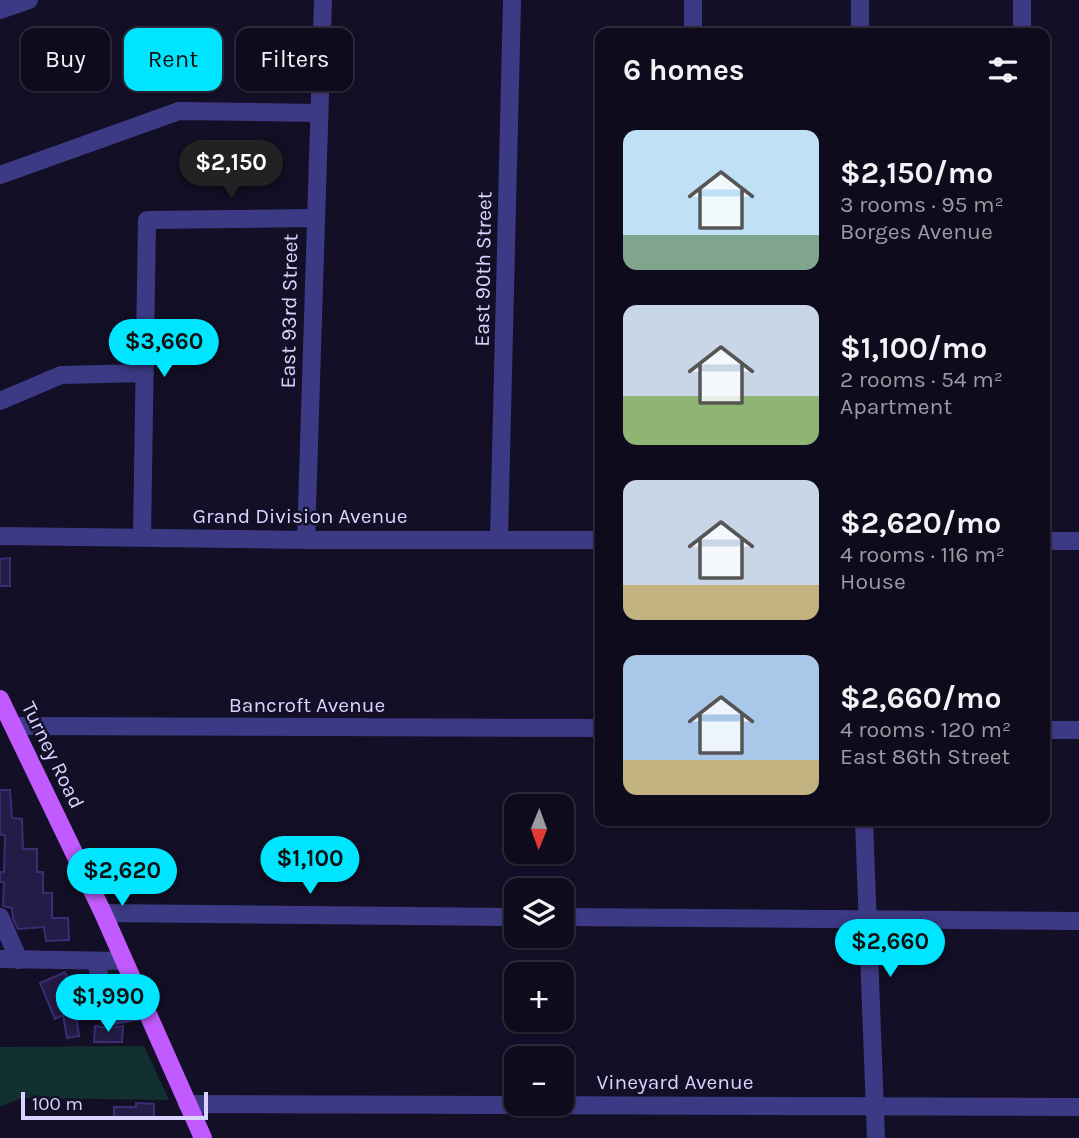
<!DOCTYPE html>
<html lang="en">
<head>
<meta charset="utf-8">
<style>
  :root { --surface:#0e0b1c; --page:#171425; --text:#f1f3f6; --muted:#9b9ba3; --line:#2e2b3b; --accent:#00e5ff }
  body { margin:0; font-family:Karla,sans-serif; background:var(--page); color:var(--text); height:100vh; display:flex; flex-direction:column; font-size:26px; white-space:nowrap }
  * { box-sizing:border-box; margin:0 }
  p { font-size:23px; color:var(--muted) }
  .icon { flex:none; width:38px; height:38px; fill:none; stroke:currentColor; stroke-width:2; stroke-linecap:round; stroke-linejoin:round }
  .map { position:relative; flex:1; overflow:hidden }
  .sheet { position:absolute; left:595px; top:28px; width:455px; height:798px; display:flex; flex-direction:column; background:var(--surface); border-radius:14px; box-shadow:0 2px 5px #0004,0 0 0 2px var(--line) }
  .sheet>* { flex:none }
  .banner { position:absolute; left:21px; top:28px; width:469px; height:63px; display:flex; gap:14px }
  .needle { width:46px; rotate:181deg }
  .buttons { position:absolute; left:504px; top:794px; display:grid; gap:14px }
  .buttons a { display:grid; place-items:center; width:70px; height:70px; border-radius:14px; background:var(--surface); box-shadow:0 2px 5px #0004,0 0 0 2px var(--line); font-size:35px }
  .scale { position:absolute; left:21px; bottom:18px; width:187px; box-sizing:border-box; padding-left:7px; border:4px solid #d9d4ff; border-top:0; font-size:19px; line-height:24px; white-space:nowrap; color:#d9d4ff; -webkit-text-stroke:5px #130f26; paint-order:stroke }
  .price { position:absolute; translate:-50% -60px; padding:0 16px; border-radius:24px; background:var(--accent); color:#111; font-size:23px; line-height:46px; filter:drop-shadow(0 2px 4px #0008) }
  .price::after { content:''; position:absolute; left:50%; top:42px; width:21px; height:16px; margin-left:-10px; background:inherit; clip-path:polygon(0 0,100% 0,50% 100%) }
  .price.active { background:#222; color:#fff }
  ul { padding:0; list-style:none }
  li { display:flex; align-items:center; gap:21px; height:175px; padding:0 28px }
  li span { display:grid; place-items:center; flex:none; width:196px; height:140px; border-radius:14px; color:#555 }
  li>.icon { margin-inline-start:auto }
  span .icon { width:84px; height:84px; fill:#fffc; stroke-width:1 }
  li b { font-size:30px }
  h2 { display:flex; justify-content:space-between; align-items:center; height:84px; padding:0 28px; font-size:30px }
  .chip { padding:0 24px; border-radius:14px; background:var(--surface); box-shadow:0 2px 5px #0004,0 0 0 2px var(--line); font-size:24px; line-height:63px }
  .chip.active { background:var(--accent); color:#111 }
  .map>svg:first-child { display:block }
  .green { fill:#12302f }
  .building { fill:#241b47; stroke:#3b2d73; stroke-width:2 }
  .lines { fill:none; stroke-linecap:round; stroke-linejoin:round }
  .minor { stroke:#3d3a85; stroke-width:18 }
  .major { stroke:#c25bff; stroke-width:18 }
  .labels { text-anchor:middle; dominant-baseline:central; stroke-width:5; stroke-linejoin:round; paint-order:stroke }
  .street-label { font-size:21px; fill:#d9d4ff; stroke:#130f26 }
</style>
</head>
<body>
<div class="map">
<svg width="1079" height="1138" viewBox="0 0 1079 1138">
  <rect width="100%" height="100%" fill="#130f26"/>
  <polygon class="green" points="144,1046 169,1100 22,1098 0,1107 0,1047"/>
  <g class="building">
    <polygon points="10,558 10,586 0,586 0,559"/>
    <polygon points="0,790 10,790 12,818 22,819 23,849 37,849 37,872 43,872 43,893 52,893 52,918 68,918 69,940 46,941 44,927 18,929 13,919 12,908 3,906 4,882 0,882 0,872 4,872 5,835 0,835"/>
    <polygon points="65,972 80,1008 75,1010 79,1036 67,1038 63,1015 55,1019 40,983"/>
    <polygon points="95,1026 110,1028 123,1026 122,1042 94,1042"/>
    <polygon points="136,1103 154,1104 154,1118 114,1118 114,1107 136,1107"/>
  </g>
  <g class="lines">
    <g class="minor">
      <polyline points="0,10 29,0"/>
      <polyline points="693,33 693,0"/>
      <polyline points="860,33 860,0"/>
      <polyline points="1022,33 1022,0"/>
      <polyline points="0,175 179,111 319,113"/>
      <polyline points="0,401 61,375 145,373"/>
      <polyline points="0,536 306,540 600,540"/>
      <polyline points="142,537 147,220 315,218"/>
      <polyline points="499,538 512,0"/>
      <polyline points="306,540 323,0"/>
      <polyline points="1045,541 1079,541"/>
      <polyline points="14,726 600,728"/>
      <polyline points="1045,730 1079,730"/>
      <polyline points="864,821 876,1138"/>
      <polyline points="103,913 516,917"/>
      <polyline points="0,917 19,960"/>
      <polyline points="562,917 1079,921"/>
      <polyline points="0,959 124,961"/>
      <polyline points="96,961 109,1017 145,1010"/>
      <polyline points="187,1104 1079,1107"/>
    </g>
    <polyline class="major" points="0,699 103,913 203,1138"/>
  </g>
  <g class="labels">
    <g class="street-label">
      <text transform="translate(483 269) rotate(-89)">East 90th Street</text>
      <text transform="translate(289 311) rotate(-89)">East 93rd Street</text>
      <text x="300" y="516">Grand Division Avenue</text>
      <text x="307" y="705">Bancroft Avenue</text>
      <text transform="translate(53 755) rotate(64)">Turney Road</text>
      <text x="675" y="1082">Vineyard Avenue</text>
    </g>
  </g>
</svg>
<div class="buttons">
<a><svg class="needle" viewBox="-14 -14 28 28"><path d="M0-13l5 13h-10z" fill="#e53935"/><path d="M0 13l5-13h-10z" fill="#9b9ba3"/></svg></a>
<a><svg class="icon" aria-label="layers" viewBox="0 0 24 24"><path d="M12 4l9 5-9 5-9-5zM3 14l9 5 9-5"/></svg></a>
<a>+</a>
<a>−</a>
</div>
<div class="scale">100 m</div>
<b class="price active" style="left:231px;top:200px">$2,150</b>
<b class="price" style="left:164px;top:379px">$3,660</b>
<b class="price" style="left:310px;top:896px">$1,100</b>
<b class="price" style="left:122px;top:908px">$2,620</b>
<b class="price" style="left:890px;top:979px">$2,660</b>
<b class="price" style="left:108px;top:1034px">$1,990</b>
<div class="banner">
<a class="chip">Buy</a>
<a class="chip active">Rent</a>
<a class="chip">Filters</a>
</div>
<section class="sheet">
<h2>6 homes<svg class="icon" aria-label="filters" viewBox="0 0 24 24"><path d="M4 7h16M4 17h16"/><circle cx="9" cy="7" r="2"/><circle cx="15" cy="17" r="2"/></svg></h2>
<ul>
<li><span style="background:linear-gradient(#bfe0f5 75%,#7fa58c 0)"><svg class="icon" aria-label="home" viewBox="0 0 24 24"><path d="M3 11l9-7 9 7M6 9v11h12V9"/></svg></span><div><b>$2,150/mo</b><p>3 rooms · 95 m²</p><p>Borges Avenue</p></div></li>
<li><span style="background:linear-gradient(#c9d6e8 65%,#8fb573 0)"><svg class="icon" aria-label="home" viewBox="0 0 24 24"><path d="M3 11l9-7 9 7M6 9v11h12V9"/></svg></span><div><b>$1,100/mo</b><p>2 rooms · 54 m²</p><p>Apartment</p></div></li>
<li><span style="background:linear-gradient(#c9d6e8 75%,#c2b280 0)"><svg class="icon" aria-label="home" viewBox="0 0 24 24"><path d="M3 11l9-7 9 7M6 9v11h12V9"/></svg></span><div><b>$2,620/mo</b><p>4 rooms · 116 m²</p><p>House</p></div></li>
<li><span style="background:linear-gradient(#a9c7e8 75%,#c2b280 0)"><svg class="icon" aria-label="home" viewBox="0 0 24 24"><path d="M3 11l9-7 9 7M6 9v11h12V9"/></svg></span><div><b>$2,660/mo</b><p>4 rooms · 120 m²</p><p>East 86th Street</p></div></li>
</ul>
</section>
</div>
</body>
</html>
